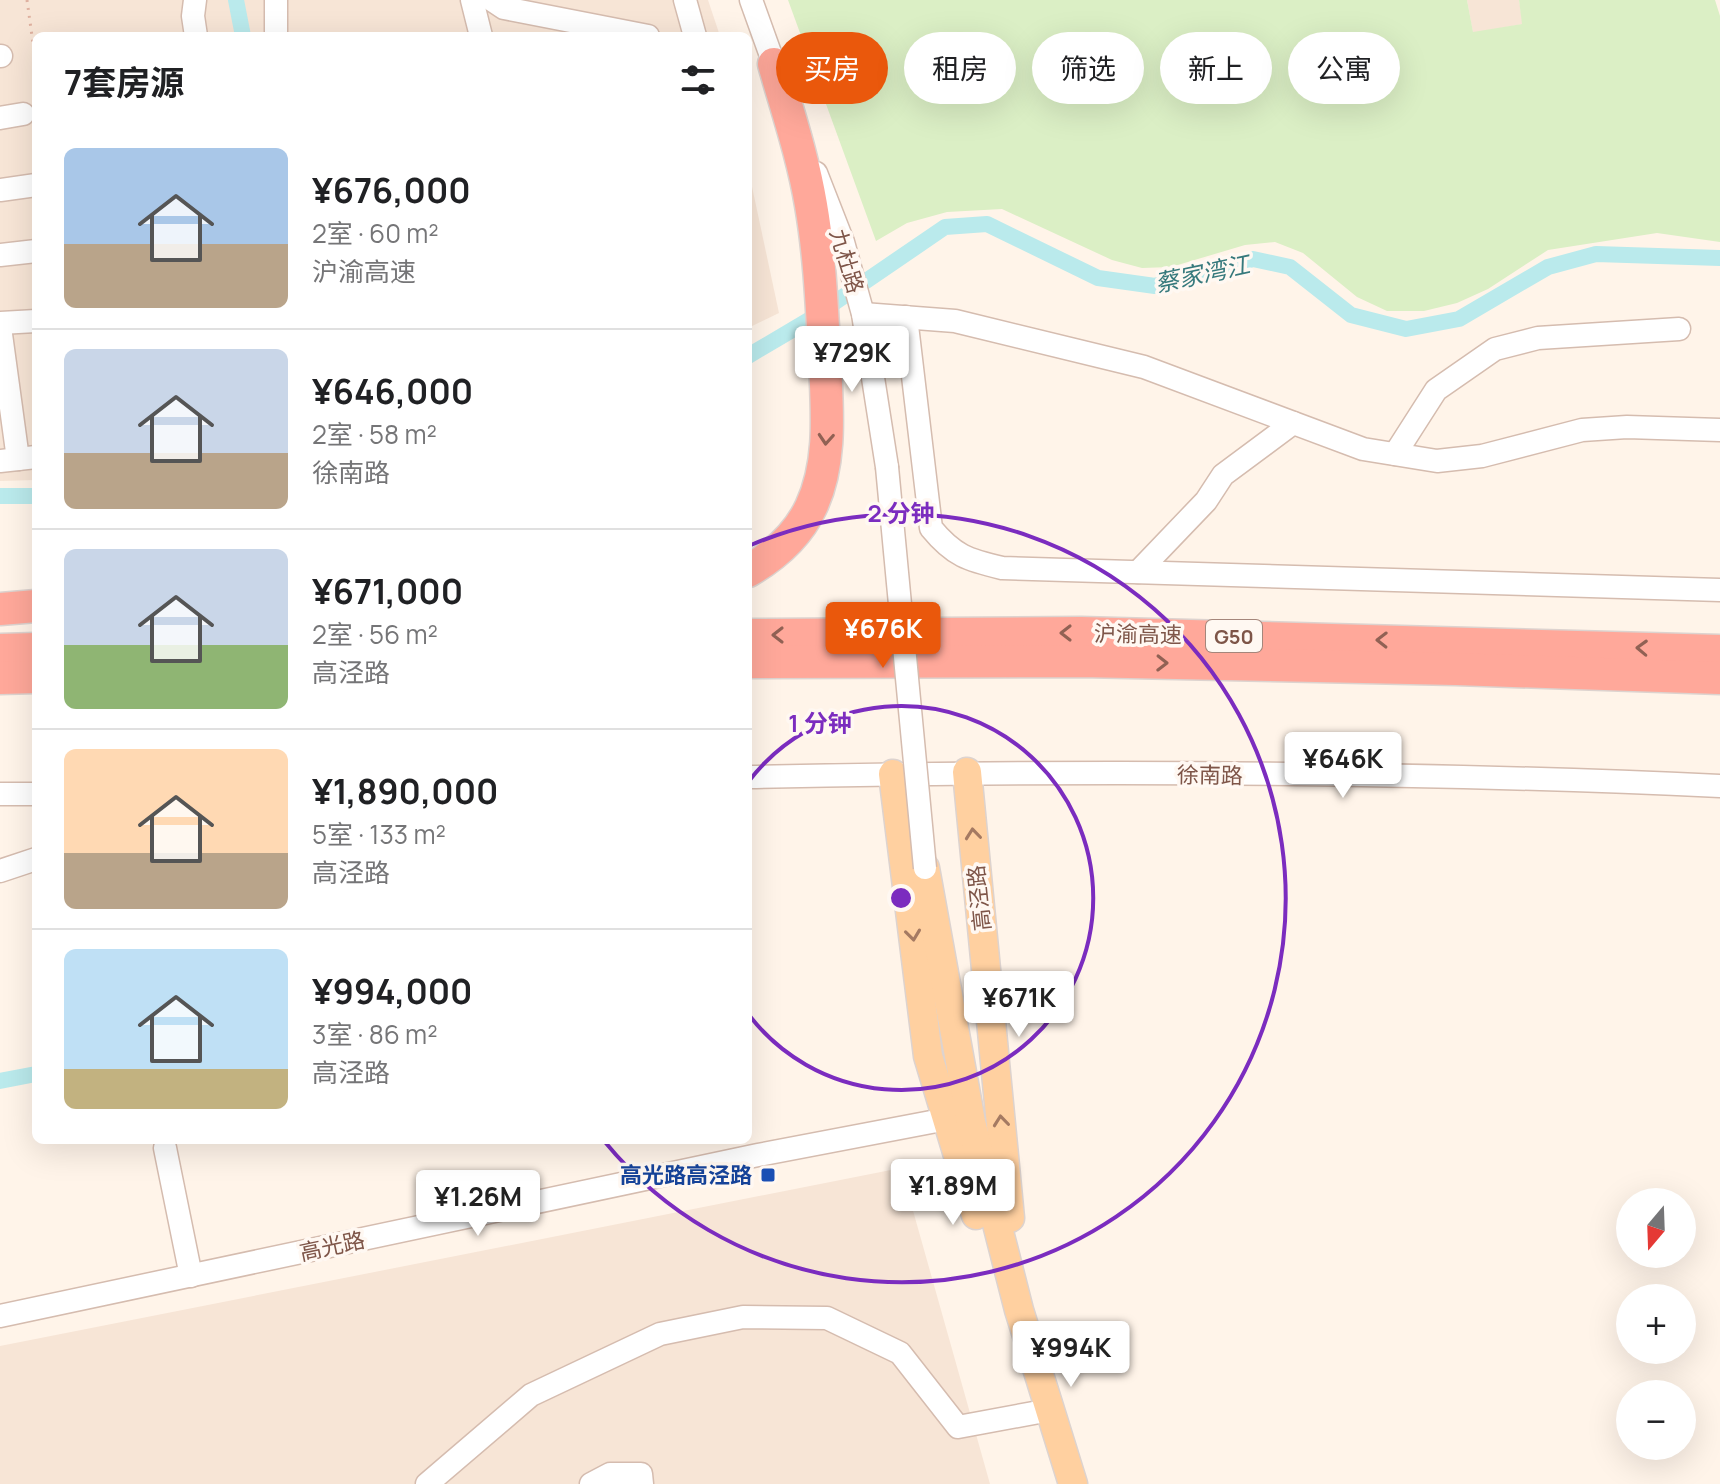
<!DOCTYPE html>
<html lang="zh">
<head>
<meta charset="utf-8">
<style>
  :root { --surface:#fff; --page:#f2f2f2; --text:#202124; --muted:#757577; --line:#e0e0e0; --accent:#ea580c }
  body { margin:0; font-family:Manrope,"Noto Sans SC",sans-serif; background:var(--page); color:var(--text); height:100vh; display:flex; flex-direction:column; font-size:30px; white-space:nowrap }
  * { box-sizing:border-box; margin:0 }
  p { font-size:26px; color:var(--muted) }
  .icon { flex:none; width:44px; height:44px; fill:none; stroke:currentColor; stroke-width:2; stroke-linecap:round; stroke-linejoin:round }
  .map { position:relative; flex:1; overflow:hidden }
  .details { position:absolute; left:32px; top:32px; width:720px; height:1112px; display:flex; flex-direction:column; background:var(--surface); border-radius:12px; box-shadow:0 8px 32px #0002 }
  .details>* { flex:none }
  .banner { position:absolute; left:776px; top:32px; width:760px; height:72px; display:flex; gap:16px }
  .needle { width:52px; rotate:199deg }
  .tools { position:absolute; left:1616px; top:1188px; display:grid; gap:16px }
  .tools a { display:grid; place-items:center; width:80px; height:80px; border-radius:50%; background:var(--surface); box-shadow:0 8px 32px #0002; font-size:40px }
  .price { position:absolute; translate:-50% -68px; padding:0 18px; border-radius:8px; background:#fff; color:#222; font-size:26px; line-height:52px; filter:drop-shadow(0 2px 4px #0008) }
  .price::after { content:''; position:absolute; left:50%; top:48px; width:24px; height:18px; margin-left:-12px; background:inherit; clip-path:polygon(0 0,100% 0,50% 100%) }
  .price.selected { background:var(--accent); color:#fff }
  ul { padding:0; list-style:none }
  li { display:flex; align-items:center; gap:24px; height:200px; padding:0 32px }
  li+li { border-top:2px solid var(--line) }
  li span { display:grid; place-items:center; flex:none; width:224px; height:160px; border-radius:12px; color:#555 }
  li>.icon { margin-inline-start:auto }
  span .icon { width:96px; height:96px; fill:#fffc; stroke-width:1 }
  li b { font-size:34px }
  h2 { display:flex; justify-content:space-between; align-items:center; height:96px; padding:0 32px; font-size:34px }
  .pill { padding:0 28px; border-radius:36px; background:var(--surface); box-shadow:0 8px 32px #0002; font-size:28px; line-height:72px }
  .pill.selected { background:var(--accent); color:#fff }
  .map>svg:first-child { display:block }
  .residential { fill:#f7e5d6 }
  .green { fill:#dbefc5 }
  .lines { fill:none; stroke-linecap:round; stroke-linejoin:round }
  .canal { stroke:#baeaec; stroke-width:16 }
  .minor-casing { stroke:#d5bcaf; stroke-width:25 }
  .major-casing { stroke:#ddd3cf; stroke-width:31 }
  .highway-casing { stroke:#ddd3cf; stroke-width:35 }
  .path { stroke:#deb09f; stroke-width:3; stroke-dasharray:2 6; stroke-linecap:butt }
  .minor { stroke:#fff; stroke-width:22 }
  .major { stroke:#ffd0a0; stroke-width:28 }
  .highway { stroke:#ffa89a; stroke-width:32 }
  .minor-bridge-casing { stroke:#d5bcaf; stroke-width:25; stroke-linecap:butt }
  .minor-bridge { stroke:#fff; stroke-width:22 }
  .oneway { stroke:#916154 }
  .oneway2 { stroke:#a57a62 }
  .ring { fill:none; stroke:#7b2cbf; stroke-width:4 }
  .transit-dot { fill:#1a4fb4; stroke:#fff8f2; stroke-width:3 }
  .labels { text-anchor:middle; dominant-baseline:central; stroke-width:7; stroke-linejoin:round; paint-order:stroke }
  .shield { fill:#fff8f2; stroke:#a5867b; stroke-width:2 }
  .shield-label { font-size:20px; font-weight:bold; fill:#7e5548 }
  .street-label { font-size:22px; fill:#7e5548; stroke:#fff8f2 }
  .transit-label { font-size:22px; font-weight:bold; fill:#164399; stroke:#fff8f2; text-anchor:end }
  .water-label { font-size:24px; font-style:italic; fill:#36797c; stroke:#fff8f2 }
  .centre { fill:#7b2cbf; stroke:#fff8f2; stroke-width:4 }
  .ring-label { font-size:24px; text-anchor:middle; font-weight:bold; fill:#7b2cbf; stroke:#fff8f2; stroke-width:7; stroke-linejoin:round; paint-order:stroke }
</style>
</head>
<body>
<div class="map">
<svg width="1720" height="1484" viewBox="0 0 1720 1484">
  <rect width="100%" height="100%" fill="#fff4e9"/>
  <g class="residential">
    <polygon points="0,0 708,0 720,36 36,36 36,480 0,481"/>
    <polygon points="1467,0 1519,0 1523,24 1473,33"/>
    <polygon points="748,168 779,313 748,328"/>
    <polygon points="901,1168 990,1484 0,1484 0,1346"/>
  </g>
  <polygon class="green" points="788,0 1467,0 1473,32 1522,24 1519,0 1715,0 1720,16 1720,242 1657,233 1548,250 1488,289 1457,303 1424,311 1387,311 1357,297 1303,253 1275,242 1245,245 1171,267 1142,268 1112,260 1002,209 947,212 907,223 876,241"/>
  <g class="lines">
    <g class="canal">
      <polyline points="236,0 243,36"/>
      <polyline points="748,356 809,320 945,227 987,224 1098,278 1155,286 1253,259 1290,267 1351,315 1406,329 1459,319 1548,267 1596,254 1720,258"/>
      <polyline points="0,496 36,496"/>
      <polyline points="0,1081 36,1074"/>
    </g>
    <g class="minor-casing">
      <g id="minor">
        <polyline points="195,0 193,16 196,36"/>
        <polyline points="472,0 481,36"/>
        <polyline points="492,0 504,8 648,36"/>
        <polyline points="685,0 695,36"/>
        <polyline points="751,0 779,78"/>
        <polyline points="276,36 276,0"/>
        <polyline points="0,56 1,56"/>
        <polyline points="0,118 23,114"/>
        <polyline points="816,173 843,242 863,314 887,467"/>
        <polyline points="0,190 36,185"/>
        <polyline points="0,255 36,251"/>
        <polyline points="863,314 955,321 1144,367 1363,449 1437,461 1482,456 1582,430 1627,427 1720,430"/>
        <path d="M 906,317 L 931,528 C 954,556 968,560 1002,568 L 1720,590"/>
        <polyline points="0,323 36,321"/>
        <polyline points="0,327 18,459"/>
        <polyline points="1395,454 1436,390 1495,349 1538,338 1679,329"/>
        <polyline points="0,461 36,457"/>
        <polyline points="1138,572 1206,501 1223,475 1293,423"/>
        <path d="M 748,777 C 1072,770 1397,771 1720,786"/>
        <polyline points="0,794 36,794"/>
        <polyline points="0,871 36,859"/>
        <polyline points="165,1148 191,1276"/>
        <polyline points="0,1316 758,1155 947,1119"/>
        <polyline points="427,1484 531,1395 660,1334 743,1317 827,1318 900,1353 958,1427 1050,1410"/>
        <polyline points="591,1484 610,1474 641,1474 642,1484"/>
      </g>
    </g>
    <g class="major-casing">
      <g id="major">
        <polyline points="967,772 1010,1218"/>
        <polyline points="893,774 928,1056 976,1215"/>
        <polyline points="925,868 971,1122 1019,1310 1073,1484"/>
      </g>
    </g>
    <g class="highway-casing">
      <g id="highway">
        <path d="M 748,571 C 774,556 798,535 811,507 C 832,463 827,410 825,363 C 822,310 820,257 811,205 C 803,157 787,110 774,64"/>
        <polyline points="0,609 36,606"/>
        <polyline points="748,635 1081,633 1720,651"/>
        <polyline points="0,650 36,649"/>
        <polyline points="748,662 1081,661 1456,669 1720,678"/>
        <polyline points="0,678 36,677"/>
      </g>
    </g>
    <polyline class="path" points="27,0 36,65"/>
    <use href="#minor" class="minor"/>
    <use href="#major" class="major"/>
    <use href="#highway" class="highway"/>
    <g class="minor-bridge-casing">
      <polyline id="minor-bridge" points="887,467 925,868"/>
    </g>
    <use href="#minor-bridge" class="minor-bridge"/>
  </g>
  <defs><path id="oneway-chevron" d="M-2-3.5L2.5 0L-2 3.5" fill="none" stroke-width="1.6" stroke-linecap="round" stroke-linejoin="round" transform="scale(2)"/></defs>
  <g class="oneway">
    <use href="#oneway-chevron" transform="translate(826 439) rotate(94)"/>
    <use href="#oneway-chevron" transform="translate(1066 633) rotate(180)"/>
    <use href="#oneway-chevron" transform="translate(778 635) rotate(180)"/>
    <use href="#oneway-chevron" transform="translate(1382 640) rotate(-179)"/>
    <use href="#oneway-chevron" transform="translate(1642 648) rotate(-178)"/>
    <use href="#oneway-chevron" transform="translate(1162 663) rotate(1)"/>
  </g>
  <g class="oneway2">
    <use href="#oneway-chevron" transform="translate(973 834) rotate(-96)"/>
    <use href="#oneway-chevron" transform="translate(913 935) rotate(83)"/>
    <use href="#oneway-chevron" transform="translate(1001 1121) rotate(-96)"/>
  </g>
  <g class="ring">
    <path d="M749 781A192 192 0 1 1 749 1015"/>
    <path d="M751 545A384 384 0 1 1 605 1142"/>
  </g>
  <rect class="transit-dot" x="760" y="1167" width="16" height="16" rx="4"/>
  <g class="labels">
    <rect class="shield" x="1206" y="620" width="56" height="32" rx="6"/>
    <g class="shield-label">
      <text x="1234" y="636">G50</text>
    </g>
    <g class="street-label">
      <text transform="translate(847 261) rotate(73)">九杜路</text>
      <text transform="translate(1138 634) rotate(1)">沪渝高速</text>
      <text transform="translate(1210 775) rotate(1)">徐南路</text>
      <text transform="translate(979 898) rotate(-96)">高泾路</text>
      <text transform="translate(332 1246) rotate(-12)">高光路</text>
    </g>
    <g class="transit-label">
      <text x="752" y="1175">高光路高泾路</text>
    </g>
    <g class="water-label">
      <text transform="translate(1202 273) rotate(-12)">蔡家湾江</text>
    </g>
  </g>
  <circle cx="901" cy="898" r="12" class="centre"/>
  <g class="ring-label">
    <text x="901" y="522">2 分钟</text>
    <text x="820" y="732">1 分钟</text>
  </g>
</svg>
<div class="tools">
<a><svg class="needle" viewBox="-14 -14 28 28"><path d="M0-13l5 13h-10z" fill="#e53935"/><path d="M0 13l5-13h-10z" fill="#757577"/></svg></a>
<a>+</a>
<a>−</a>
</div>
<b class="price" style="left:852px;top:394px">¥729K</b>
<b class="price selected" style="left:883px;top:670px">¥676K</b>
<b class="price" style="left:1343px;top:800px">¥646K</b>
<b class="price" style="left:1019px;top:1039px">¥671K</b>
<b class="price" style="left:953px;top:1227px">¥1.89M</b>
<b class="price" style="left:478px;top:1238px">¥1.26M</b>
<b class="price" style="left:1071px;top:1389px">¥994K</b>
<div class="banner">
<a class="pill selected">买房</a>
<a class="pill">租房</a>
<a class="pill">筛选</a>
<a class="pill">新上</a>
<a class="pill">公寓</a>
</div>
<section class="details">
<h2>7套房源<svg class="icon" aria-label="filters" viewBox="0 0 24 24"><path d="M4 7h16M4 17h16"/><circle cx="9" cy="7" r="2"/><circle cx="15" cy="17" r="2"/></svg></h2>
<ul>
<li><span style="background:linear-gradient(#a9c7e8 60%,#b9a48a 0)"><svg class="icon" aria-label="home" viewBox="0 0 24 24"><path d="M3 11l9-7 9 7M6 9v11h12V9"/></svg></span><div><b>¥676,000</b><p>2室 · 60 m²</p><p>沪渝高速</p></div></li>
<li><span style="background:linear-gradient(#c9d6e8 65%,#b9a48a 0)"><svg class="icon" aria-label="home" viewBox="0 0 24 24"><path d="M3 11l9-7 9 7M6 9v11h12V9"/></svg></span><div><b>¥646,000</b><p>2室 · 58 m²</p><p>徐南路</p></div></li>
<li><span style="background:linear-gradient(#c9d6e8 60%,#8fb573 0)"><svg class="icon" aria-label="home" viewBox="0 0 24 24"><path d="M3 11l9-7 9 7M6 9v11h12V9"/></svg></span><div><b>¥671,000</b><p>2室 · 56 m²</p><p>高泾路</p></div></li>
<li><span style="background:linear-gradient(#ffd9b3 65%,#b9a48a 0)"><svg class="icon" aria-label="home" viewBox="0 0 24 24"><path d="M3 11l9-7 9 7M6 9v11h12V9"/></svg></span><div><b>¥1,890,000</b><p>5室 · 133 m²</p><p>高泾路</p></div></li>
<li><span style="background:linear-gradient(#bfe0f5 75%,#c2b280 0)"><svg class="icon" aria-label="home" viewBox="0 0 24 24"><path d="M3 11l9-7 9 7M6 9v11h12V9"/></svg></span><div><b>¥994,000</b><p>3室 · 86 m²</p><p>高泾路</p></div></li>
</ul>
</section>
</div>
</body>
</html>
